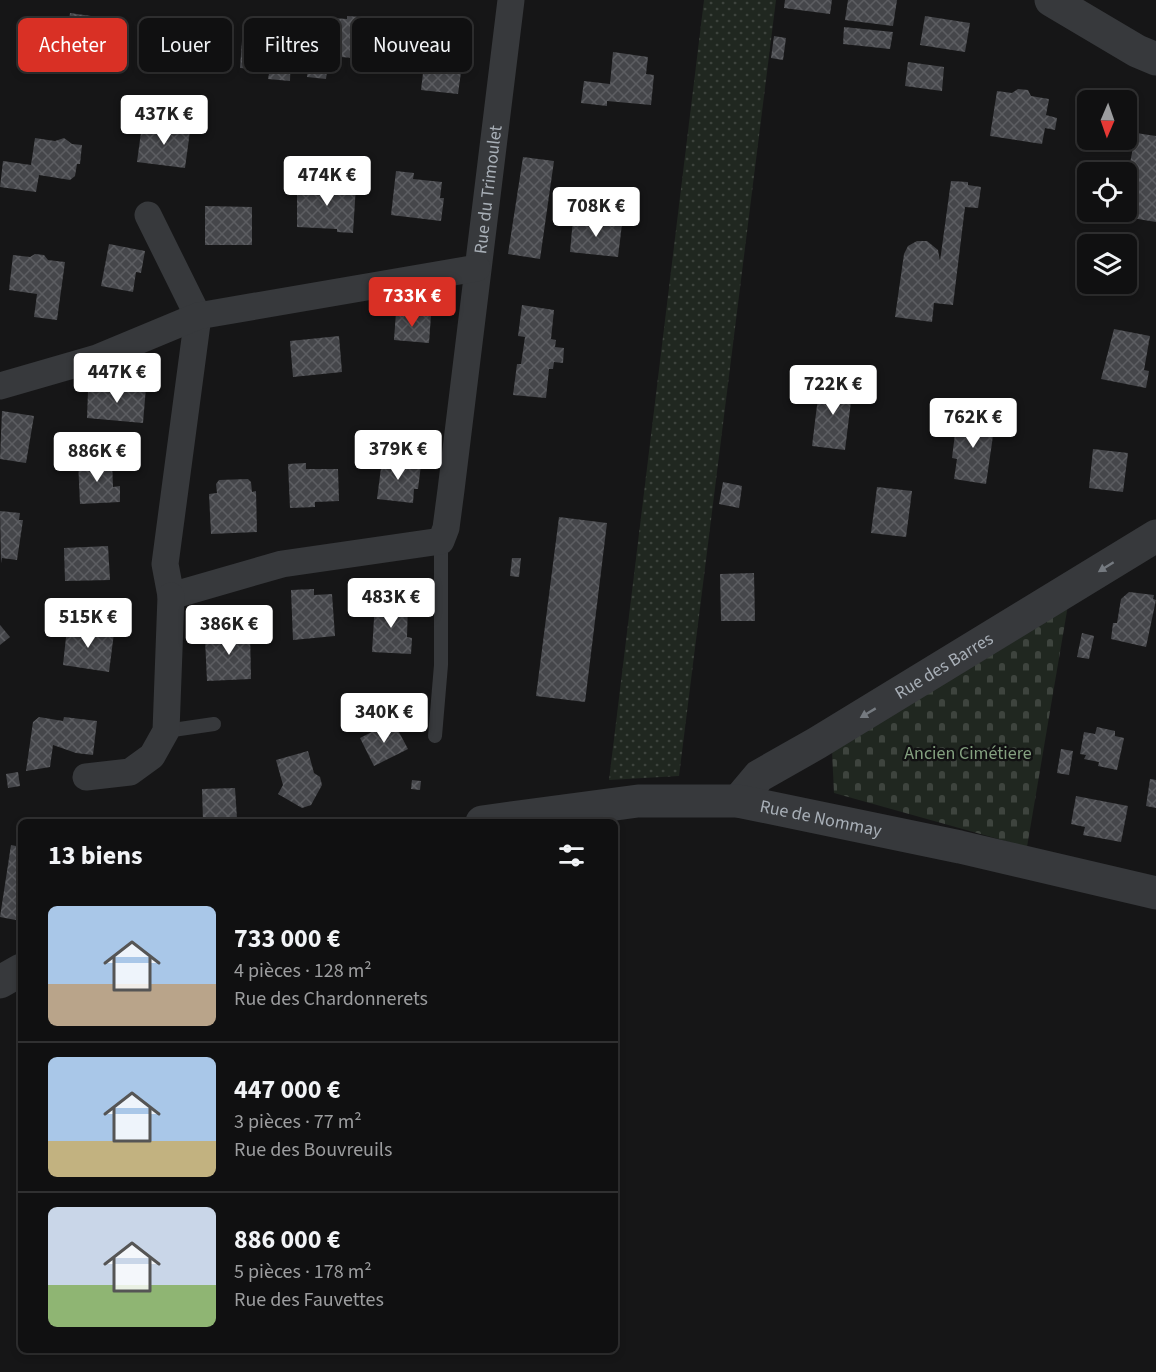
<!DOCTYPE html>
<html lang="fr">
<head>
<meta charset="utf-8">
<style>
  :root { --surface:#101011; --page:#19191a; --text:#f1f3f6; --muted:#9c9d9f; --line:#303031; --accent:#d93025 }
  body { margin:0; font-family:"Source Sans 3",sans-serif; background:var(--page); color:var(--text); height:100vh; display:flex; flex-direction:column; font-size:22px; white-space:nowrap }
  * { box-sizing:border-box; margin:0 }
  p { font-size:20px; color:var(--muted) }
  .icon { flex:none; width:33px; height:33px; fill:none; stroke:currentColor; stroke-width:2; stroke-linecap:round; stroke-linejoin:round }
  .map { position:relative; flex:1; overflow:hidden }
  .drawer { position:absolute; left:18px; top:819px; width:600px; height:534px; display:flex; flex-direction:column; background:var(--surface); border-radius:9px; box-shadow:0 3px 9px #0003,0 0 0 2px var(--line) }
  .drawer>* { flex:none }
  .top-card { position:absolute; left:18px; top:18px; width:600px; height:54px; display:flex; gap:12px }
  .needle { width:39px; rotate:182deg }
  .fabs { position:absolute; left:1077px; top:90px; display:grid; gap:12px }
  .fabs a { display:grid; place-items:center; width:60px; height:60px; border-radius:9px; background:var(--surface); box-shadow:0 3px 9px #0003,0 0 0 2px var(--line); font-size:30px }
  .price { position:absolute; translate:-50% -51px; padding:0 14px; border-radius:6px; background:#fff; color:#222; font-size:20px; line-height:39px; filter:drop-shadow(0 2px 3px #0008) }
  .price::after { content:''; position:absolute; left:50%; top:36px; width:18px; height:14px; margin-left:-9px; background:inherit; clip-path:polygon(0 0,100% 0,50% 100%) }
  .price.selected { background:var(--accent); color:#fff }
  ul { padding:0; list-style:none }
  li { display:flex; align-items:center; gap:18px; height:150px; padding:0 30px }
  li+li { border-top:2px solid var(--line) }
  li span { display:grid; place-items:center; flex:none; width:168px; height:120px; border-radius:9px; color:#555 }
  li>.icon { margin-inline-start:auto }
  span .icon { width:72px; height:72px; fill:#fffc; stroke-width:1 }
  li b { font-size:26px }
  h2 { display:flex; justify-content:space-between; align-items:center; height:72px; padding:0 30px; font-size:26px }
  .chip { padding:0 21px; border-radius:9px; background:var(--surface); box-shadow:0 3px 9px #0003,0 0 0 2px var(--line); font-size:21px; line-height:54px }
  .chip.selected { background:var(--accent); color:#fff }
  .map>svg:first-child { display:block }
  .grass { fill:url(#grass-dots) }
  .cemetery { fill:url(#cemetery-stones) }
  .building { fill:url(#building-cross-hatch) }
  .lines { fill:none; stroke-linecap:round; stroke-linejoin:round }
  .service { stroke:#37393c; stroke-width:14 }
  .minor { stroke:#37393c; stroke-width:27 }
  .tertiary { stroke:#37393c; stroke-width:33 }
  .oneway { fill:#757a80 }
  .labels { text-anchor:middle; dominant-baseline:central; stroke-width:4.5; stroke-linejoin:round; paint-order:stroke }
  .street-label { font-size:18px; fill:#a8afb7; stroke:#111112 }
  .park-label { font-size:18px; fill:#84a180; stroke:#111112 }
</style>
</head>
<body>
<div class="map">
<svg width="1156" height="1372" viewBox="0 0 1156 1372">
  <defs>
    <pattern id="grass-dots" width="8" height="8" patternUnits="userSpaceOnUse" patternTransform="scale(1.5)"><rect width="8" height="8" fill="#202720"/><path d="M2 2h.1M6 6h.1" fill="none" stroke="#3e443e" stroke-width="1.8" stroke-linecap="round"/></pattern>
    <pattern id="cemetery-stones" width="16" height="16" patternUnits="userSpaceOnUse" patternTransform="scale(1.5)"><rect width="16" height="16" fill="#202720"/><path d="M2 7V4a2 2 0 0 1 4 0v3zM10 15v-3a2 2 0 0 1 4 0v3z" fill="#3e443e"/></pattern>
    <pattern id="building-cross-hatch" width="8" height="8" patternUnits="userSpaceOnUse" patternTransform="scale(1.5)"><rect width="8" height="8" fill="#45464a"/><path d="M0 0l8 8M0 8l8-8" fill="none" stroke="#5d5e62"/></pattern>
  </defs>
  <rect width="100%" height="100%" fill="#161617"/>
  <polygon class="grass" points="704,0 776,0 679,776 609,780"/>
  <polygon class="cemetery" points="1068,605 1027,847 834,793 832,751"/>
  <g class="building">
    <polygon points="785,0 832,0 830,14 784,8"/>
    <polygon points="848,0 897,0 893,26 845,20"/>
    <polygon points="70,13 112,19 108,54 66,48"/>
    <polygon points="347,16 363,17 362,21 380,23 377,60 329,56 326,79 307,77 310,51 330,53 333,18 347,19"/>
    <polygon points="925,16 970,23 965,52 920,45"/>
    <polygon points="844,27 893,32 890,49 843,44"/>
    <polygon points="247,28 275,31 273,46 291,47 290,81 268,79 269,74 254,73 255,69 240,68 242,41 245,41"/>
    <polygon points="151,29 201,34 197,71 147,65"/>
    <polygon points="774,36 786,38 783,60 771,58"/>
    <polygon points="427,39 460,43 457,72 461,72 458,94 421,90"/>
    <polygon points="613,52 648,57 646,74 654,75 651,105 607,101 607,106 581,103 584,81 610,84"/>
    <polygon points="908,62 944,67 942,91 905,86"/>
    <polygon points="1018,89 1028,90 1031,96 1049,99 1046,115 1057,118 1055,130 1045,128 1042,144 990,136 997,91 1012,93"/>
    <polygon points="142,125 190,131 185,168 137,162"/>
    <polygon points="1136,133 1156,136 1156,222 1120,216 1121,212 1126,212 1126,183"/>
    <polygon points="35,138 55,141 64,138 72,144 82,145 80,164 77,164 75,176 70,180 39,175 36,192 0,187 3,161 31,165"/>
    <polygon points="523,157 554,161 540,259 508,254"/>
    <polygon points="396,171 414,173 413,179 442,182 440,198 444,198 441,221 391,215"/>
    <polygon points="951,181 968,182 968,185 981,187 978,208 965,207 953,305 934,303 932,322 895,317 904,254 908,246 917,241 927,241 938,250 940,261"/>
    <polygon points="317,183 356,185 353,233 337,232 337,229 297,227 297,189 316,190"/>
    <polygon points="205,206 252,207 252,245 205,245"/>
    <polygon points="573,219 622,224 618,257 570,252"/>
    <polygon points="109,244 145,251 141,273 136,272 133,292 101,286"/>
    <polygon points="35,254 44,255 48,260 65,262 57,320 34,317 37,294 9,290 13,255 30,257"/>
    <polygon points="522,305 554,310 551,339 556,340 555,347 564,348 563,363 554,362 553,369 549,369 546,398 513,395 517,364 521,364 525,337 518,336"/>
    <polygon points="396,312 431,315 429,343 394,340"/>
    <polygon points="1114,329 1150,336 1144,370 1149,371 1146,388 1101,379"/>
    <polygon points="339,336 342,372 293,377 290,341"/>
    <polygon points="820,381 853,385 845,450 812,446"/>
    <polygon points="102,385 146,387 143,423 87,418 88,391 102,391"/>
    <polygon points="2,411 34,416 26,463 0,459"/>
    <polygon points="957,417 995,422 986,484 954,479 957,459 952,458"/>
    <polygon points="1093,449 1128,453 1123,492 1089,488"/>
    <polygon points="56,451 65,452 63,464 54,463"/>
    <polygon points="112,460 113,487 120,486 120,502 80,504 78,461"/>
    <polygon points="382,460 421,465 418,489 414,489 413,503 377,499"/>
    <polygon points="306,463 306,469 338,469 339,501 315,502 315,507 290,508 288,464"/>
    <polygon points="248,479 251,482 252,492 256,491 257,532 211,534 209,494 217,493 216,484 219,480"/>
    <polygon points="723,482 742,486 739,508 719,504"/>
    <polygon points="877,487 912,491 906,537 871,533"/>
    <polygon points="0,511 20,513 19,520 23,520 17,560 2,558 1,563"/>
    <polygon points="559,517 607,523 585,702 536,696"/>
    <polygon points="108,546 110,580 65,581 64,548"/>
    <polygon points="512,558 521,558 519,577 510,576"/>
    <polygon points="754,573 755,621 721,621 720,574"/>
    <polygon points="314,589 314,595 332,594 335,636 293,640 291,590"/>
    <polygon points="1129,592 1154,595 1153,599 1156,600 1146,647 1111,639 1113,623 1117,623 1121,599"/>
    <polygon points="375,602 408,603 407,637 412,638 411,654 372,652"/>
    <polygon points="0,625 10,637 0,645"/>
    <polygon points="67,628 114,633 109,672 63,665"/>
    <polygon points="250,630 251,679 207,681 205,639 221,638 221,631"/>
    <polygon points="1082,633 1094,636 1089,659 1077,657"/>
    <polygon points="39,717 63,721 64,717 97,721 93,755 76,753 53,745 50,767 26,771 33,722"/>
    <polygon points="393,721 408,749 374,766 360,738"/>
    <polygon points="1097,727 1115,731 1115,736 1124,738 1117,770 1098,766 1099,762 1084,759 1086,755 1080,754 1084,732 1095,734"/>
    <polygon points="1061,749 1073,751 1069,775 1057,773"/>
    <polygon points="308,751 314,773 320,777 322,785 311,805 302,808 278,794 283,785 276,760"/>
    <polygon points="18,772 20,786 8,788 6,774"/>
    <polygon points="1150,779 1156,780 1156,808 1146,806"/>
    <polygon points="412,780 421,781 420,790 411,789"/>
    <polygon points="235,788 237,819 203,821 202,789"/>
    <polygon points="1076,796 1128,806 1121,842 1083,835 1085,827 1071,824"/>
    <polygon points="11,845 21,847 21,921 0,917"/>
  </g>
  <g class="lines">
    <g class="service">
      <polyline points="166,731 214,724"/>
      <polyline points="435,736 441,665 441,541"/>
    </g>
    <g class="minor">
      <polyline points="148,215 198,316"/>
      <path id="s1" d="M 198,316 L 165,564 L 171,596 L 282,564 L 441,541 L 446,528 L 451,490 L 511,0"/>
      <polyline points="0,386 97,358 198,316 477,268"/>
      <polyline points="86,777 130,772 152,756 166,731 171,596"/>
    </g>
    <g class="tertiary">
      <polyline points="1051,0 1137,51 1156,59"/>
      <path id="s2" d="M 738,801 L 759,776 L 817,743 L 1156,536"/>
      <path id="s3" d="M 482,822 L 638,801 L 738,801 L 960,847 L 1156,893"/>
      <polyline points="0,982 21,970"/>
    </g>
  </g>
  <defs><path id="oneway-solid" d="M-6-.8H1V-3.2L6.5 0L1 3.2V.8H-6Z" transform="scale(1.5)"/></defs>
  <g class="oneway">
    <use href="#oneway-solid" transform="translate(1106 567) rotate(148)"/>
    <use href="#oneway-solid" transform="translate(868 713) rotate(149)"/>
  </g>
  <g class="labels">
    <g class="street-label">
      <text stroke="none"><textPath href="#s1" startOffset="914">Rue du Trimoulet</textPath></text>
      <text stroke="none"><textPath href="#s2" startOffset="248">Rue des Barres</textPath></text>
      <text stroke="none"><textPath href="#s3" startOffset="342">Rue de Nommay</textPath></text>
    </g>
    <g class="park-label">
      <text x="968" y="753">Ancien Cimétiere</text>
    </g>
  </g>
</svg>
<div class="fabs">
<a><svg class="needle" viewBox="-14 -14 28 28"><path d="M0-13l5 13h-10z" fill="#e53935"/><path d="M0 13l5-13h-10z" fill="#9c9d9f"/></svg></a>
<a><svg class="icon" aria-label="locate" viewBox="0 0 24 24"><circle cx="12" cy="12" r="6"/><path d="M12 2v4M12 18v4M2 12h4M18 12h4"/></svg></a>
<a><svg class="icon" aria-label="layers" viewBox="0 0 24 24"><path d="M12 4l9 5-9 5-9-5zM3 14l9 5 9-5"/></svg></a>
</div>
<b class="price" style="left:164px;top:146px">437K €</b>
<b class="price" style="left:327px;top:207px">474K €</b>
<b class="price" style="left:596px;top:238px">708K €</b>
<b class="price selected" style="left:412px;top:328px">733K €</b>
<b class="price" style="left:117px;top:404px">447K €</b>
<b class="price" style="left:833px;top:416px">722K €</b>
<b class="price" style="left:973px;top:449px">762K €</b>
<b class="price" style="left:398px;top:481px">379K €</b>
<b class="price" style="left:97px;top:483px">886K €</b>
<b class="price" style="left:391px;top:629px">483K €</b>
<b class="price" style="left:88px;top:649px">515K €</b>
<b class="price" style="left:229px;top:656px">386K €</b>
<b class="price" style="left:384px;top:744px">340K €</b>
<div class="top-card">
<a class="chip selected">Acheter</a>
<a class="chip">Louer</a>
<a class="chip">Filtres</a>
<a class="chip">Nouveau</a>
</div>
<section class="drawer">
<h2>13 biens<svg class="icon" aria-label="filters" viewBox="0 0 24 24"><path d="M4 7h16M4 17h16"/><circle cx="9" cy="7" r="2"/><circle cx="15" cy="17" r="2"/></svg></h2>
<ul>
<li><span style="background:linear-gradient(#a9c7e8 65%,#b9a48a 0)"><svg class="icon" aria-label="home" viewBox="0 0 24 24"><path d="M3 11l9-7 9 7M6 9v11h12V9"/></svg></span><div><b>733 000 €</b><p>4 pièces · 128 m²</p><p>Rue des Chardonnerets</p></div></li>
<li><span style="background:linear-gradient(#a9c7e8 70%,#c2b280 0)"><svg class="icon" aria-label="home" viewBox="0 0 24 24"><path d="M3 11l9-7 9 7M6 9v11h12V9"/></svg></span><div><b>447 000 €</b><p>3 pièces · 77 m²</p><p>Rue des Bouvreuils</p></div></li>
<li><span style="background:linear-gradient(#c9d6e8 65%,#8fb573 0)"><svg class="icon" aria-label="home" viewBox="0 0 24 24"><path d="M3 11l9-7 9 7M6 9v11h12V9"/></svg></span><div><b>886 000 €</b><p>5 pièces · 178 m²</p><p>Rue des Fauvettes</p></div></li>
</ul>
</section>
</div>
</body>
</html>
